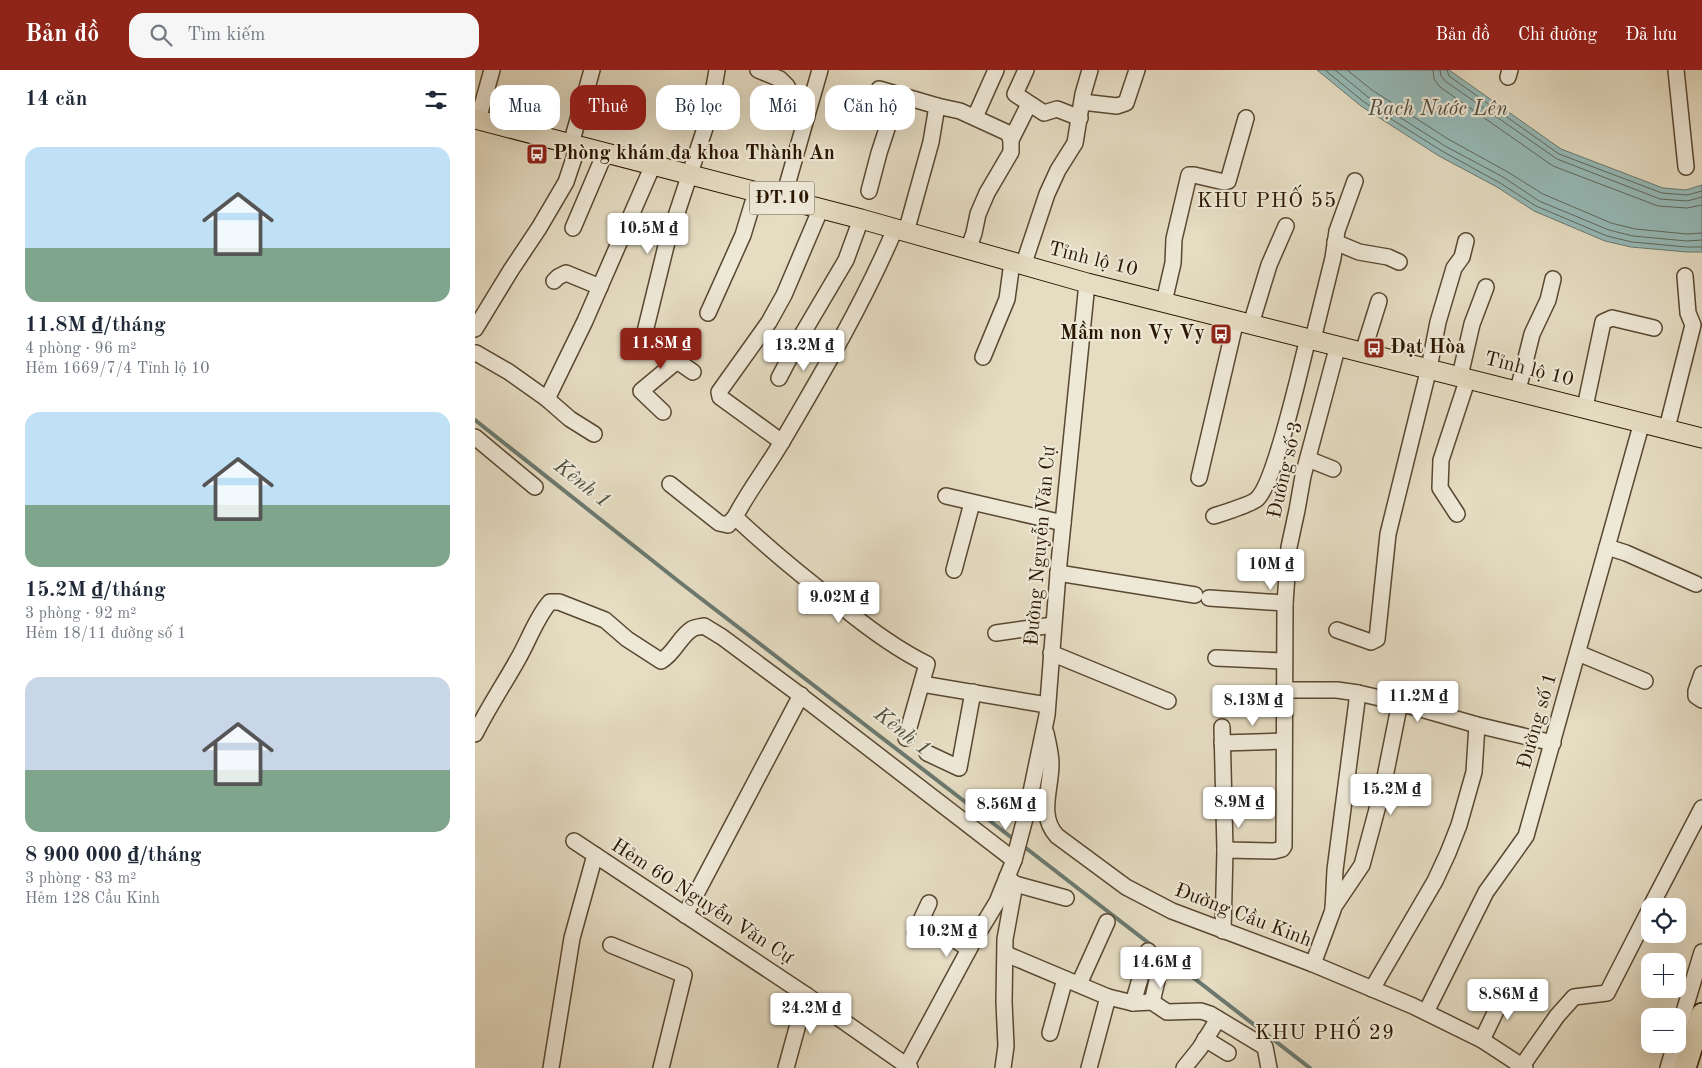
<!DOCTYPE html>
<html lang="vi">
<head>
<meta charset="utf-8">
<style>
  :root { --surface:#fff; --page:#f6f6f7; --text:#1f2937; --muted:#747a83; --accent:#8f2418 }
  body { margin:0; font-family:"Old Standard TT",serif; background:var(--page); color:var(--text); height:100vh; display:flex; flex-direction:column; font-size:19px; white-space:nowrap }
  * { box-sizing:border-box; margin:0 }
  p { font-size:16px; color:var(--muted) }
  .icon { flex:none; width:28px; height:28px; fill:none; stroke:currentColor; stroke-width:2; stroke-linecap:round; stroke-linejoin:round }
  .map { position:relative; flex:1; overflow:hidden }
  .sheet { display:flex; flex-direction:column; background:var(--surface); width:475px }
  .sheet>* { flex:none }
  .banner { position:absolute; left:15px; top:15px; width:475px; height:45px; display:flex; gap:10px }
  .tools { position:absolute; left:1166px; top:828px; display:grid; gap:10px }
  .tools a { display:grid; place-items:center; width:45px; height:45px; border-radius:10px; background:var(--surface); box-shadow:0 5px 20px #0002; font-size:25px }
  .price { position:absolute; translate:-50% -42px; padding:0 11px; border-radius:5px; background:#fff; color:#222; font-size:16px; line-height:32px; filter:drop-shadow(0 1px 2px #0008) }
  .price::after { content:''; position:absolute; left:50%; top:30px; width:15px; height:11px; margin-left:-8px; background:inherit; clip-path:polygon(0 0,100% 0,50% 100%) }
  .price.current { background:var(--accent); color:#fff }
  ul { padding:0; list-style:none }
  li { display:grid; align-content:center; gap:10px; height:265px; padding:0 25px }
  li span { display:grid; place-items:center; height:155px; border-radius:15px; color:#555 }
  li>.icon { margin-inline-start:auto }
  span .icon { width:90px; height:90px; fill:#fffc; stroke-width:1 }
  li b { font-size:21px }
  h2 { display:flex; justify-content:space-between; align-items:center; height:60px; padding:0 25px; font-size:21px }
  .tag { padding:0 18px; border-radius:15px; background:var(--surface); box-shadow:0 5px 20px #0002; font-size:18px; line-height:45px }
  .tag.current { background:var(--accent); color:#fff }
  header { display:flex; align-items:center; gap:30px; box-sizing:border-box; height:70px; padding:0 25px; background:var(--accent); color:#fff }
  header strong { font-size:24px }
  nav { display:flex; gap:28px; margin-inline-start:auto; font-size:18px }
  .search { width:350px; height:45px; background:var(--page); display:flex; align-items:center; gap:12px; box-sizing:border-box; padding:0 18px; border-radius:15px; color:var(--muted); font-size:19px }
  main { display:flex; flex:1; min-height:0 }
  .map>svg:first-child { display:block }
  .water { fill:#96bab8; stroke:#6b796f }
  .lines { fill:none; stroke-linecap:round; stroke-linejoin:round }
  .shore { stroke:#60685c; stroke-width:1 }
  .stream { stroke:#6b796f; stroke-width:4 }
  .minor-casing { stroke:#594831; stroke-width:18 }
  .major-casing { stroke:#2a1701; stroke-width:21 }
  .highway-casing { stroke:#2a1701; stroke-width:24 }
  .minor { stroke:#eee8d7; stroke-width:15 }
  .major { stroke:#e5dcc2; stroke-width:19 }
  .highway { stroke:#e5dcc2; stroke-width:21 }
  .labels { text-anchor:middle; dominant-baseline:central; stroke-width:4.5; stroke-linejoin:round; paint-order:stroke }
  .shield { fill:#eee8d7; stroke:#655641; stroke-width:1 }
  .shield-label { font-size:19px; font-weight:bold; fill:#2a1701 }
  .poi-label { font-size:20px; font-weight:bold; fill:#2a1701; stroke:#eee8d7; text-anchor:start }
  .street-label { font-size:20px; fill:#2a1701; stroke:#eee8d7 }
  .water-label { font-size:21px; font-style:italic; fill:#505041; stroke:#eee8d7 }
  .neighbourhood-label { font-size:21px; letter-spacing:1px; fill:#2a1701; stroke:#eee8d7 }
</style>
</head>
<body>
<header>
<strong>Bản đồ</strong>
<div class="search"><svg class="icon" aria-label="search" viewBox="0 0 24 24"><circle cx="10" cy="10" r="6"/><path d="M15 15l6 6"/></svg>Tìm kiếm</div>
<nav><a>Bản đồ</a><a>Chỉ đường</a><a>Đã lưu</a></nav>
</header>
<main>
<section class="sheet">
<h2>14 căn<svg class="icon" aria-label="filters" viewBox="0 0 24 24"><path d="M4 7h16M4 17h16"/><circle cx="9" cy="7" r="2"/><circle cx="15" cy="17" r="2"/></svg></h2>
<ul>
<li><span style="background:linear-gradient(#bfe0f5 65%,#7fa58c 0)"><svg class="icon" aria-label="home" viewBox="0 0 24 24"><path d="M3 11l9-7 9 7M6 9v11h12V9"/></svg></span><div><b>11.8M ₫/tháng</b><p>4 phòng · 96 m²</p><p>Hẻm 1669/7/4 Tỉnh lộ 10</p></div></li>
<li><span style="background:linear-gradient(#bfe0f5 60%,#7fa58c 0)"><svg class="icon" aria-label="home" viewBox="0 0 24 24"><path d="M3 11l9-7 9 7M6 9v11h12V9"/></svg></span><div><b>15.2M ₫/tháng</b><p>3 phòng · 92 m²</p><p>Hẻm 18/11 đường số 1</p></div></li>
<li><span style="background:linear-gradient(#c9d6e8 60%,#7fa58c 0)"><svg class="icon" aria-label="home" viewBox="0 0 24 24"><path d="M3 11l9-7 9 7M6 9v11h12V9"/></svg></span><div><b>8 900 000 ₫/tháng</b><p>3 phòng · 83 m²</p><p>Hẻm 128 Cầu Kinh</p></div></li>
</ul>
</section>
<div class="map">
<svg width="1227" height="998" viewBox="0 0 1227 998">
  <rect width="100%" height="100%" fill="#e5dcc2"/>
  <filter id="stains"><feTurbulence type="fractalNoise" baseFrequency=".004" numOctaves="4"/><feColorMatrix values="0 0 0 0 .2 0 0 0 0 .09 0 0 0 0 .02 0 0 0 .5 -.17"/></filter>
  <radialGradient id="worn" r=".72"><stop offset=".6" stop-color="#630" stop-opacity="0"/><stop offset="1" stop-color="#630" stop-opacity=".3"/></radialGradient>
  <polygon class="water" points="842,0 974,0 1086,79 1188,118 1211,120 1227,115 1227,182 1212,182 1156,177 1130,171 1059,141 1022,117 964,86 886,36"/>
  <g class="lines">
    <g class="shore">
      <polyline points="850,0 889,32 967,81 1025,113 1061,136 1132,166 1157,172 1212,177 1227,177"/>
      <polyline points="860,0 893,27 970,76 1028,107 1064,131 1134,160 1158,166 1212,171 1227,170"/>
      <polyline points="872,0 897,20 973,69 1031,101 1068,124 1136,153 1160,159 1212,164 1227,163"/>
      <polyline points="958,0 959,9 965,17 1078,96 1183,136 1212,138 1227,135"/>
      <polyline points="965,0 966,6 970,11 1082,89 1185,129 1212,131 1227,127"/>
      <polyline points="972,0 974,6 1084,84 1187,123 1212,125 1227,121"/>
    </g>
    <g class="stream">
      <polyline points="0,350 207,514 541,771"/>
      <polyline points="547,775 835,998"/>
    </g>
    <g class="minor-casing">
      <g id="minor">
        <polyline points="283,0 305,9 312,16 318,31 332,46"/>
        <polyline points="551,0 540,24 569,43 582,39 605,48"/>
        <polyline points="1201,0 1211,97"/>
        <polyline points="1033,7 1035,0"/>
        <polyline points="404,19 462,36 485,41 533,63 536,70"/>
        <polyline points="607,32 642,36 651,33 662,0"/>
        <polyline points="500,47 521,0"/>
        <polyline points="3,50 17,0"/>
        <polyline points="96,74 117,0"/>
        <polyline points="394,121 404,83 423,25"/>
        <polyline points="308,129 345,0"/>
        <polyline points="98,158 130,83"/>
        <polyline points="431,162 456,72 462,36"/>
        <polyline points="860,172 884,182 913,187 924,192"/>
        <polyline points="493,180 499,163 503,144 512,123 536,82 536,70 554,34"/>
        <polyline points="548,196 572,124 583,100 600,73 608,24 615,0"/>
        <polyline points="79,211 83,207 91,203 125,217"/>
        <polyline points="689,232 698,193 699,169 714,105 719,105 749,112 753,111 771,48"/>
        <polyline points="233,243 268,165 281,122"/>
        <polyline points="776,254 794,195 811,156"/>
        <polyline points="0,259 36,200 64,158 91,112 103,76"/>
        <polyline points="838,269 858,188 862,161 880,111"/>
        <polyline points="888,282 904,231"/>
        <polyline points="1,283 34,302 72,329 95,349 119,364"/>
        <polyline points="508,287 532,229 537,192"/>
        <polyline points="218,302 202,291 167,274 191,176 234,46 242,0"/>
        <polyline points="985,306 997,254 1011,217"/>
        <polyline points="304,308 325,268 371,190 386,149"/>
        <polyline points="1043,320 1057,264 1073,230 1078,209"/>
        <polyline points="72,329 110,251 178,95"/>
        <polyline points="1110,337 1128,252 1137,248 1179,258"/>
        <polyline points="188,342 166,321 202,291"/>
        <polyline points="1192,358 1218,255 1213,243 1210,206"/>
        <polyline points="0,367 60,417"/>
        <polyline points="307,372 245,327 244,322 294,252 309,225 346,138"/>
        <polyline points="833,389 858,399"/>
        <polyline points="724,408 761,250"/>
        <path d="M 195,414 L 244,453 L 253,455 L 260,447 C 274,420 293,396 308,370 C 348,302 389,232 420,159"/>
        <polyline points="471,426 588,453"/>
        <polyline points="982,444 965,418 966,390 993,308"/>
        <path d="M 739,446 C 748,443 777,434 782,429 C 800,413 826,296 833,268"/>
        <path d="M 260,447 C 294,479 329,508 366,536 C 393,558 421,579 452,594 L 431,668"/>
        <polyline points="1132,477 1151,483 1221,514"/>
        <polyline points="479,500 497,433"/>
        <polyline points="583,503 720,525"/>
        <polyline points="734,528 810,533"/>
        <polyline points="862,560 896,572 902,569 913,464 954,298 963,252 979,198 987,187 991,171"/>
        <polyline points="521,563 578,555"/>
        <polyline points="576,583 693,631"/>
        <polyline points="1103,583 1170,611"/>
        <polyline points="741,588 809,591"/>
        <polyline points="1227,604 1221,621 1221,626 1227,630"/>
        <polyline points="447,614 572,635"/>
        <polyline points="810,620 862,620 883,623 918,631 1002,655 1078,673"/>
        <polyline points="747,657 750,780 748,861"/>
        <path d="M 571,663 C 573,673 576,684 576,694 C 576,719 563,746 582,766 L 651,817 L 697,841 L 838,894 L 938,936 L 1007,970 L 1050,998"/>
        <path d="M 0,664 C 13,638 29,614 43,589 C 54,570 61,548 75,532 L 84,532 L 130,550 L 152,569 L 186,591 C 200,583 204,567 217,559 C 220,557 225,557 229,556 L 247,567 L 321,622 L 539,790"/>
        <polyline points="747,673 809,671"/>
        <polyline points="452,683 484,698 498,622"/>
        <polyline points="99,771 331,925 435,998"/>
        <polyline points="750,780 799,781 807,779 809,776 810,533 814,477 822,440 828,406 863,275"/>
        <polyline points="540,814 591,828"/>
        <polyline points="1176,836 1227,738"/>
        <polyline points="858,838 887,795 908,717 925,632"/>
        <polyline points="210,845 326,625"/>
        <polyline points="447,849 494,879"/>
        <polyline points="440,863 454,833"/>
        <polyline points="136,875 209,905 186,998"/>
        <polyline points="531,884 633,927 658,933 677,932 692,942 726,941 735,944 790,977 794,998"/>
        <polyline points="838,894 858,840 860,800 883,623"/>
        <polyline points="604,914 632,852"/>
        <polyline points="897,919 960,811 973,783 984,755 999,702 1002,655"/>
        <polyline points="677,932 687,890"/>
        <polyline points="658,933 673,881"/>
        <polyline points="951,942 1011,822 1051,766 1167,352"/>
        <polyline points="575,963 590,909"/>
        <polyline points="1202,965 1227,882"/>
        <polyline points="730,969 753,983"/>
        <polyline points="1007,970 1031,920"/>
        <polyline points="1047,996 1082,946 1099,927 1132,923 1175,839"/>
        <polyline points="76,998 97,868 120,785"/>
        <polyline points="311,998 331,925"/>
        <polyline points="430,998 499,870 522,832 539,790 552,741 572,645 583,503 612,213"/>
        <polyline points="528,998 531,976 529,932 530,869 540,814 532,807"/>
        <polyline points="614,998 633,927"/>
        <polyline points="709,998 725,978 743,949"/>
        <polyline points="1193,998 1200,974"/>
      </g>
    </g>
    <g class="major-casing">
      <polyline id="major" points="0,49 386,149 612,213 1227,368"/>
    </g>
    <g class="highway-casing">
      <polyline id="highway" points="1210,998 1227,944"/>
    </g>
    <use href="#minor" class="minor"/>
    <use href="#major" class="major"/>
    <use href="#highway" class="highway"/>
  </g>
  <defs>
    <g id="bus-square" transform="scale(1.125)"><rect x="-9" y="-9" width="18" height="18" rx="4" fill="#8f2418" stroke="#eee8d7"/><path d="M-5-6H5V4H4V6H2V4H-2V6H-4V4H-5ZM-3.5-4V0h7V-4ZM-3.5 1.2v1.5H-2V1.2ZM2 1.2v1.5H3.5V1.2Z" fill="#fff"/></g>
  </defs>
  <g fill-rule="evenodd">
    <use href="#bus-square" x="62" y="84"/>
    <use href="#bus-square" x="746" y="264"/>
    <use href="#bus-square" x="899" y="278"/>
  </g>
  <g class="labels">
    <rect class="shield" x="274.5" y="111.5" width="65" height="33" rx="4"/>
    <g class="shield-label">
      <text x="307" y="128">ĐT.10</text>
    </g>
    <g class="poi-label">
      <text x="78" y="84">Phòng khám đa khoa Thành An</text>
      <text x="730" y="264" text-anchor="end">Mầm non Vy Vy</text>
      <text x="915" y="278">Đạt Hòa</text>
    </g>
    <g class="street-label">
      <text transform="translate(618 190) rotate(14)">Tỉnh lộ 10</text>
      <text transform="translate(1054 300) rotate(14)">Tỉnh lộ 10</text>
      <text transform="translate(811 400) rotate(-77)">Đường số 3</text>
      <text transform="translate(566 476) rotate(-85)">Đường Nguyễn Văn Cự</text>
      <text transform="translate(1063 651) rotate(-74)">Đường số 1</text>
      <text transform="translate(227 832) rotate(33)">Hẻm 60 Nguyễn Văn Cự</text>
      <text transform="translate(768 846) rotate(21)">Đường Cầu Kinh</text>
    </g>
    <g class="water-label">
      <text x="963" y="39">Rạch Nước Lên</text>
      <text transform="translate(107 414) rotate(38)">Kênh 1</text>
      <text transform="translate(427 662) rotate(38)">Kênh 1</text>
    </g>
    <g class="neighbourhood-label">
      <text x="792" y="131">KHU PHỐ 55</text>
      <text x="850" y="963">KHU PHỐ 29</text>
    </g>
  </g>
  <rect width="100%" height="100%" filter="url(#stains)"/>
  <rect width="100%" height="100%" fill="url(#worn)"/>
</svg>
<div class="tools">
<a><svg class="icon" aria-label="locate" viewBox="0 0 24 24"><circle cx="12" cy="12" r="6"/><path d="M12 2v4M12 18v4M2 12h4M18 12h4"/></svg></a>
<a>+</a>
<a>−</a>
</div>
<b class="price" style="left:173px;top:185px">10.5M ₫</b>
<b class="price current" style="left:186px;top:300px">11.8M ₫</b>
<b class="price" style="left:329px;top:302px">13.2M ₫</b>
<b class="price" style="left:796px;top:521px">10M ₫</b>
<b class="price" style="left:364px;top:554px">9.02M ₫</b>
<b class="price" style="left:943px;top:653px">11.2M ₫</b>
<b class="price" style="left:778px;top:657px">8.13M ₫</b>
<b class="price" style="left:916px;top:746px">15.2M ₫</b>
<b class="price" style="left:764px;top:759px">8.9M ₫</b>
<b class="price" style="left:531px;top:761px">8.56M ₫</b>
<b class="price" style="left:472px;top:888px">10.2M ₫</b>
<b class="price" style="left:686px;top:919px">14.6M ₫</b>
<b class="price" style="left:1033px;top:951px">8.86M ₫</b>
<b class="price" style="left:336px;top:965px">24.2M ₫</b>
<div class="banner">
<a class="tag">Mua</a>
<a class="tag current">Thuê</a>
<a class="tag">Bộ lọc</a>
<a class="tag">Mới</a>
<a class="tag">Căn hộ</a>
</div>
</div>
</main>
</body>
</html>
